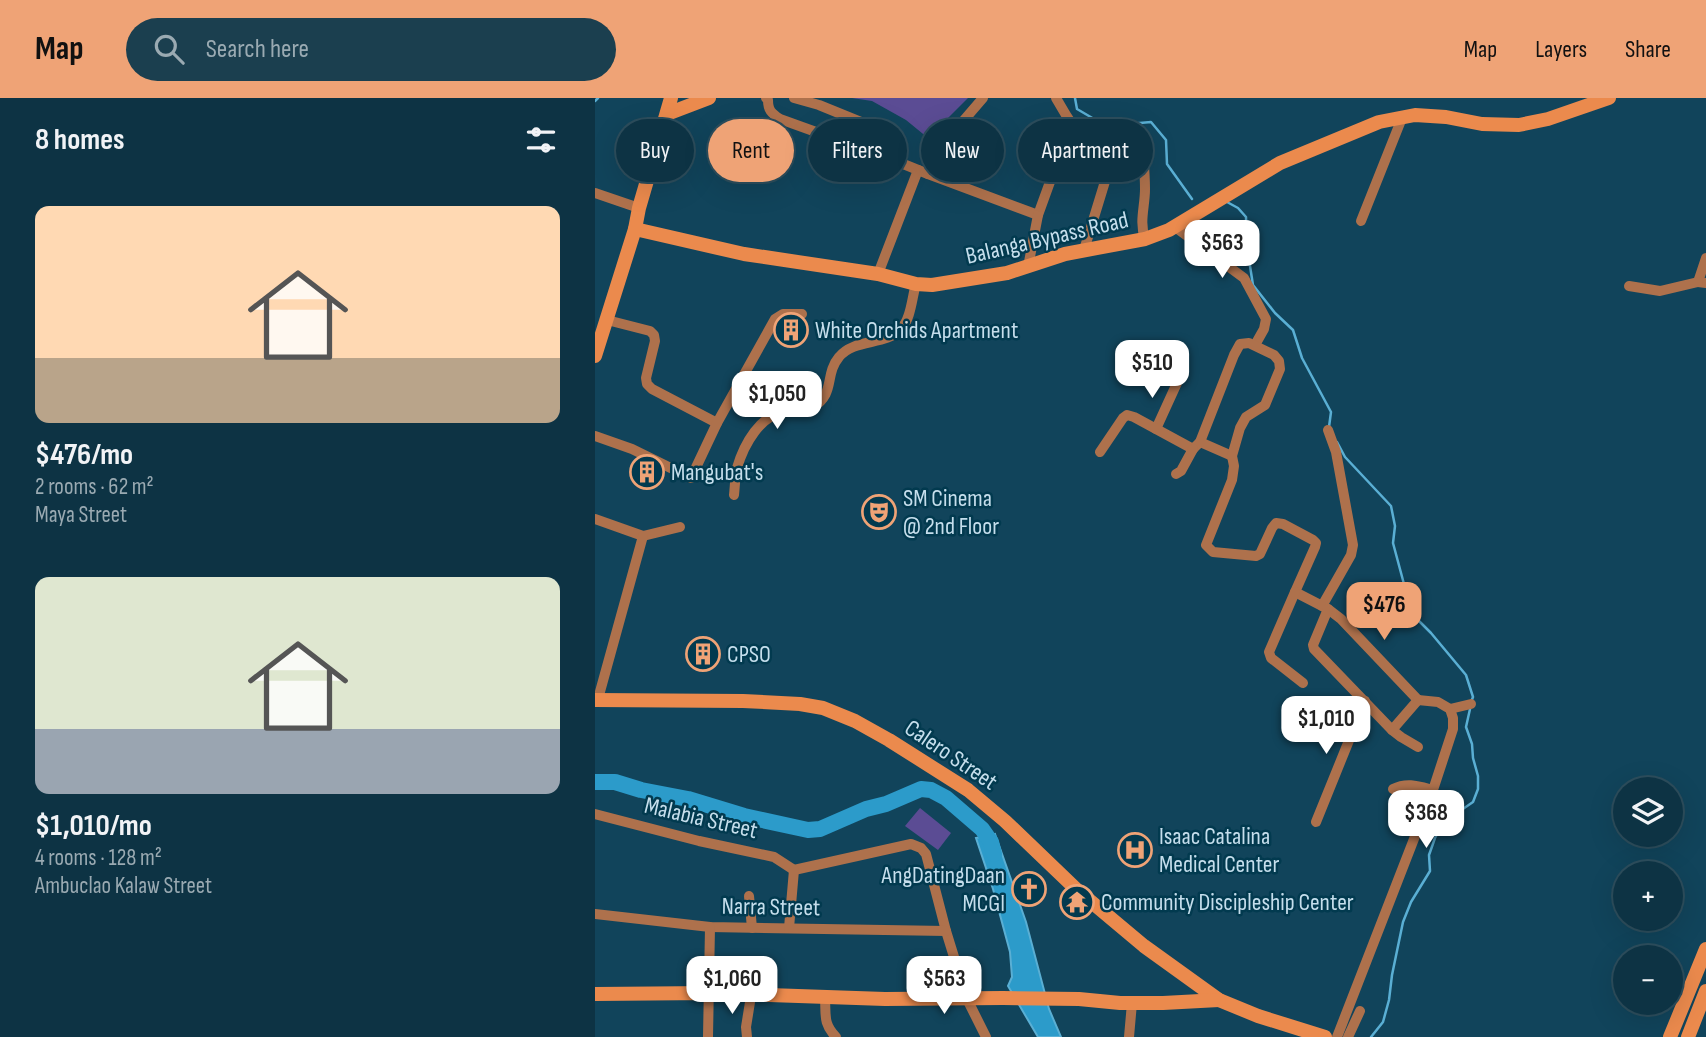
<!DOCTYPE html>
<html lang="en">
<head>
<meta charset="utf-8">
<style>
  :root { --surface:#0d3344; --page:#1b3f4f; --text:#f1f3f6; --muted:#9aaab2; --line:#2d4e5d; --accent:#efa376 }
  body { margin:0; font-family:"Sofia Sans Condensed",sans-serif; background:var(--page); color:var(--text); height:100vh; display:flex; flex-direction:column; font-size:26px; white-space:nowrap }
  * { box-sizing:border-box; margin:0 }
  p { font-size:23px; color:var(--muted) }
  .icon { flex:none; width:38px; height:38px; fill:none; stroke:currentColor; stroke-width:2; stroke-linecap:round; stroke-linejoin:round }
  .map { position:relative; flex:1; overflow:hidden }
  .drawer { display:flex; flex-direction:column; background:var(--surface); width:595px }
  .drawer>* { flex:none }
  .banner { position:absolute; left:21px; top:21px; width:665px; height:63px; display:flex; gap:14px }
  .controls { position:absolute; left:1018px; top:679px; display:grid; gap:14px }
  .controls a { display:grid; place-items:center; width:70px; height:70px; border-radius:50%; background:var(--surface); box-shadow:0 7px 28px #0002,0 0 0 2px var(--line); font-size:35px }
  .price { position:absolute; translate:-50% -60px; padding:0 16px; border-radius:14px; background:#fff; color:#222; font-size:23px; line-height:46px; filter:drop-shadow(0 2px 4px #0008) }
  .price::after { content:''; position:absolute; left:50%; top:42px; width:21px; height:16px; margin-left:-10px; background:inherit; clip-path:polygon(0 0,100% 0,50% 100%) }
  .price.current { background:var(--accent); color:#111 }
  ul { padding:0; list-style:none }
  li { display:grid; align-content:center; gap:14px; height:371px; padding:0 35px }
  li span { display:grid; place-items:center; height:217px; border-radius:14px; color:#555 }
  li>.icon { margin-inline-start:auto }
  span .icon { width:126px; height:126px; fill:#fffc; stroke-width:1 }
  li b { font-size:30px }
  h2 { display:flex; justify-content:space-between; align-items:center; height:84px; padding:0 35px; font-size:30px }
  .tag { padding:0 24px; border-radius:32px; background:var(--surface); box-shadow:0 7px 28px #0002,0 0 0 2px var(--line); font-size:24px; line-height:63px }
  .tag.current { background:var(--accent); color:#111 }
  header { display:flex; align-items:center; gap:42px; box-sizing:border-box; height:98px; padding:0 35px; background:var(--accent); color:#111 }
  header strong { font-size:33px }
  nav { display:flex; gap:38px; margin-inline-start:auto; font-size:24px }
  .search { width:490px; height:63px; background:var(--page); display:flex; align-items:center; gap:18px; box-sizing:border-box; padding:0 24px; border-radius:38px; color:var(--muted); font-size:26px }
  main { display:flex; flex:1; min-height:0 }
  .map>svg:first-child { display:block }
  .green { fill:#5b4c94 }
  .water { fill:#2c9bca; stroke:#5aafd4; stroke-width:2 }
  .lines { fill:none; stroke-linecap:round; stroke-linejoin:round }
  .stream { stroke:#5aafd4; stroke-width:2.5 }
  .river { stroke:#2c9bca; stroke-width:16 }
  .street { stroke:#ae714c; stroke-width:10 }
  .secondary { stroke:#eb8a4d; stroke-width:14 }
  .labels { text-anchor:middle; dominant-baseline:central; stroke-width:5; stroke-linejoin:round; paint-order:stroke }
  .street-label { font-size:24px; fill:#c5deec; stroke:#023a4f }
  .poi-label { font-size:24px; fill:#c5deec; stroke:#023a4f; text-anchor:start }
</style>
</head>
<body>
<header>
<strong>Map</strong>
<div class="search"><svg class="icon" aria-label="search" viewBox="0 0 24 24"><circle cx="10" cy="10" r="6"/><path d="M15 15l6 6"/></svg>Search here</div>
<nav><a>Map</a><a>Layers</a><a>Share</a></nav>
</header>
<main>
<section class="drawer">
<h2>8 homes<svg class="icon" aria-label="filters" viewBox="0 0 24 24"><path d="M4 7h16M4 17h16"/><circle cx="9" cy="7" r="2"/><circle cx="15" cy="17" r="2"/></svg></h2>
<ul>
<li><span style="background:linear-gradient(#ffd9b3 70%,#b9a48a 0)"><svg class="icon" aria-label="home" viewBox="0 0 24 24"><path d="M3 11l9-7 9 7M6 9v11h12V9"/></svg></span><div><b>$476/mo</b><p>2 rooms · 62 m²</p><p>Maya Street</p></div></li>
<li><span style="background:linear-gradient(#dfe7d0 70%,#9aa5b1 0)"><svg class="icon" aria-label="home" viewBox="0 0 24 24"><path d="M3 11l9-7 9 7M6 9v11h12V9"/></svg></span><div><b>$1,010/mo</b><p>4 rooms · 128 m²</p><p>Ambuclao Kalaw Street</p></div></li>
</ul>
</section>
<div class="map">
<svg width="1111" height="939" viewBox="0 0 1111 939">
  <rect width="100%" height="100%" fill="#11445b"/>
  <g class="green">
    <polygon points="257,0 373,0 333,40 311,22 277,3"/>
    <polygon points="325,710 356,735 343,752 310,728"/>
  </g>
  <polygon class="water" points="400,736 431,824 454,911 466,939 443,939 413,888 417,879 415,854 398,791 381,740"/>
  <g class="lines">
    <g class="stream">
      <polyline points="480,0 482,11 511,28 556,24 571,42 572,66 597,101"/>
      <polyline points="0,3 3,0"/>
      <polyline points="632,104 643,110 651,119 652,149 658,187 680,215 698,232 707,260 736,314 734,329"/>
      <polyline points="742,344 750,359 796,408 800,428 798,445 817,516 836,535 871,577 878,599 876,604"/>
      <polyline points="776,939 788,924 794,902 797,877 808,824 816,804 835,773 834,757 840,740 849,724 878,704 883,691 883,678 878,660 877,646 871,629 875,611"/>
    </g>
    <polyline class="river" points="0,684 20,684 46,692 93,701 149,718 213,732 225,731 271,711 291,706 326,691 336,692 351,700 387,731 396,744 399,756"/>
    <g class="street">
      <path d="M 171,0 L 173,2 C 173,12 176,15 185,21 L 296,61 L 333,76"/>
      <path d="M 199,0 L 224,7 L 283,31 C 293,38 294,50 296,61"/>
      <polyline points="388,0 357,36 333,76 443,117"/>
      <path d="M 461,0 C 474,21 477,36 505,39 C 510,40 517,41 522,41 C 530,40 536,36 544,36 L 547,40 C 548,57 550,73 550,91 C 550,109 544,123 550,141"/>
      <polyline points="0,95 44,110"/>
      <polyline points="766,123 807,20"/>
      <polyline points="580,129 649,180 671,221 669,231 660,247"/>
      <polyline points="489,152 523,41"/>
      <polyline points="1111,160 1103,184 1111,185"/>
      <polyline points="433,169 443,117 476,26"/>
      <polyline points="283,176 323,72"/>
      <polyline points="1034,188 1065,193 1103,184"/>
      <polyline points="12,222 55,233 59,237 60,243 51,280 52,286 57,291 122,325"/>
      <polyline points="561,331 582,285"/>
      <polyline points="0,338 37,351 96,380 122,325 180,221 188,216 207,216"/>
      <polyline points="605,344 637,358"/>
      <polyline points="505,354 528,320 532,317 539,319 598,351 605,344 639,257 645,246 654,245 679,257 684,263 685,271 670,307 651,319 645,330 637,358 639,368 637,382 611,447 618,454 661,458 665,456 677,430 681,425 688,426 718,442 721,445 720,449 700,494 733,511 746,521 823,602"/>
      <polyline points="581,376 586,373 598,351"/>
      <path d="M 139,397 C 140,388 140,378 142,370 C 149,346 165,317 192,312 C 201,310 209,314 218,309 C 241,295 229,277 244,259 C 259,240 291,248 306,231 C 316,221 317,199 321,186"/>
      <polyline points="0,421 48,438"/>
      <polyline points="48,438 85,429"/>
      <polyline points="700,494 674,554 676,560 708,585"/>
      <polyline points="727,508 756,457 758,447 741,354 733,332"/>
      <polyline points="733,511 718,547 719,551 797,632 806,639 823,649"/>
      <polyline points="3,601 48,438"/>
      <polyline points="855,611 876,606"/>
      <polyline points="797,632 823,602"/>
      <path d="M 798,691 C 812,684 823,688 838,692"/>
      <polyline points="0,716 104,743 179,759 199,772"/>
      <polyline points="721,724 770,603"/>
      <polyline points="199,772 316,746 326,750 331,756 351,833 372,901 391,939"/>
      <polyline points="154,798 157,830"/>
      <polyline points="0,816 115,829 351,833"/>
      <polyline points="194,830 199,772"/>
      <path d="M 230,900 C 231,917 228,926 241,939"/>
      <polyline points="113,939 115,829"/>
      <polyline points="152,939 151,929 156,898"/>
      <polyline points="534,939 537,905"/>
      <polyline points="742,939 838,692 858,631 858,620 855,611 843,604 823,602"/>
      <polyline points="753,939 765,913"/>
    </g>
    <g class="secondary">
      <polyline points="72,16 114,0"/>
      <polyline points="40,131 149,156 283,176 321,186 337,187 412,175 470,156 550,141 574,132 685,65 784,24 820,17 851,19 887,26 924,27 953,21 1014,0"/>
      <polyline points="0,258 40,131 44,110 76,0"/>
      <polyline points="0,602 148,603 205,606 228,610 260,623 294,642 373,692 410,723 481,791 549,848 624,902 663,918 730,939"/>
      <polyline points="0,896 113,895 290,901 408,900 484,901 525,905 568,905 624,902"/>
      <polyline points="1075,939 1111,851"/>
      <polyline points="1093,939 1111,893"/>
    </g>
  </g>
  <defs>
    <g id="building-ring" transform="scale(1.75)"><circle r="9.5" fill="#023a4f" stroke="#efa376" stroke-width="1.5"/><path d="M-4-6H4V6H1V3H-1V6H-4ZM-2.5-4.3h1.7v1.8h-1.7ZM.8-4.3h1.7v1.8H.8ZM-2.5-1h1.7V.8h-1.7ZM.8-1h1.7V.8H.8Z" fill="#efa376"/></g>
    <g id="theatre-ring" transform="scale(1.75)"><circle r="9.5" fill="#023a4f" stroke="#efa376" stroke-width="1.5"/><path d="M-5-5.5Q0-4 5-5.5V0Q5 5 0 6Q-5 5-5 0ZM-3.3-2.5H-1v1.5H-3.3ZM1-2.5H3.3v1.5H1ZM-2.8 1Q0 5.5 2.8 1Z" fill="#efa376"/></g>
    <g id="hospital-ring" transform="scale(1.75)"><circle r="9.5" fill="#023a4f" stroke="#efa376" stroke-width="1.5"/><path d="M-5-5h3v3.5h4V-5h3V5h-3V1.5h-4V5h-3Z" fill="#efa376"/></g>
    <g id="church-ring" transform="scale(1.75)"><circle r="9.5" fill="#023a4f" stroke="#efa376" stroke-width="1.5"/><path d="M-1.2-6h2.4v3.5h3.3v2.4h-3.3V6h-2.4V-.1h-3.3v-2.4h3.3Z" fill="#efa376"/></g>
    <g id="temple-ring" transform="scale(1.75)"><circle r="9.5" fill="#023a4f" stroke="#efa376" stroke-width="1.5"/><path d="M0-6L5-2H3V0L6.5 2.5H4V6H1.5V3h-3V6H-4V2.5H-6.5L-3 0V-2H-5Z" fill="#efa376"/></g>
  </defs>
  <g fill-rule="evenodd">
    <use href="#building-ring" x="196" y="232"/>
    <use href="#building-ring" x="52" y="374"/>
    <use href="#theatre-ring" x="284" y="414"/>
    <use href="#building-ring" x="108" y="556"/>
    <use href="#hospital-ring" x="540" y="752"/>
    <use href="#church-ring" x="434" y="791"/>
    <use href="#temple-ring" x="482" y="804"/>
  </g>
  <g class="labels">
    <g class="street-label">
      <text transform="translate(452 140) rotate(-13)">Balanga Bypass Road</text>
      <text transform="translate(356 657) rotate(34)">Calero Street</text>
      <text transform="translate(106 720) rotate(13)">Malabia Street</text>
      <text transform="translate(176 809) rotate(1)">Narra Street</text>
    </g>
    <g class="poi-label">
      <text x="220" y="232">White Orchids Apartment</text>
      <text x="76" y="374">Mangubat's</text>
      <text x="308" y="400">SM Cinema<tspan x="308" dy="28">@ 2nd Floor</tspan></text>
      <text x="132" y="556">CPSO</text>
      <text x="564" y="738">Isaac Catalina<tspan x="564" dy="28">Medical Center</tspan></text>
      <text x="410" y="777" text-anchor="end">AngDatingDaan<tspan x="410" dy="28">MCGI</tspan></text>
      <text x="506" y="804">Community Discipleship Center</text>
    </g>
  </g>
</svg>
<div class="controls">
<a><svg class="icon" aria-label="layers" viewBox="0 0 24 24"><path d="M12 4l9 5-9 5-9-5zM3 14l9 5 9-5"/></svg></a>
<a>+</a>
<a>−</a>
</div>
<b class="price" style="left:627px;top:182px">$563</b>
<b class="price" style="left:557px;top:302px">$510</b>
<b class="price" style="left:182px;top:333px">$1,050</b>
<b class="price current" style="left:789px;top:544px">$476</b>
<b class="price" style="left:731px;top:658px">$1,010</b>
<b class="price" style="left:831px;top:752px">$368</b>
<b class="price" style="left:137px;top:918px">$1,060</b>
<b class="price" style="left:349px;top:918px">$563</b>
<div class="banner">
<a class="tag">Buy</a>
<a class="tag current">Rent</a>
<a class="tag">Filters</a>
<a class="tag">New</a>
<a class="tag">Apartment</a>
</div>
</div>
</main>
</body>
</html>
